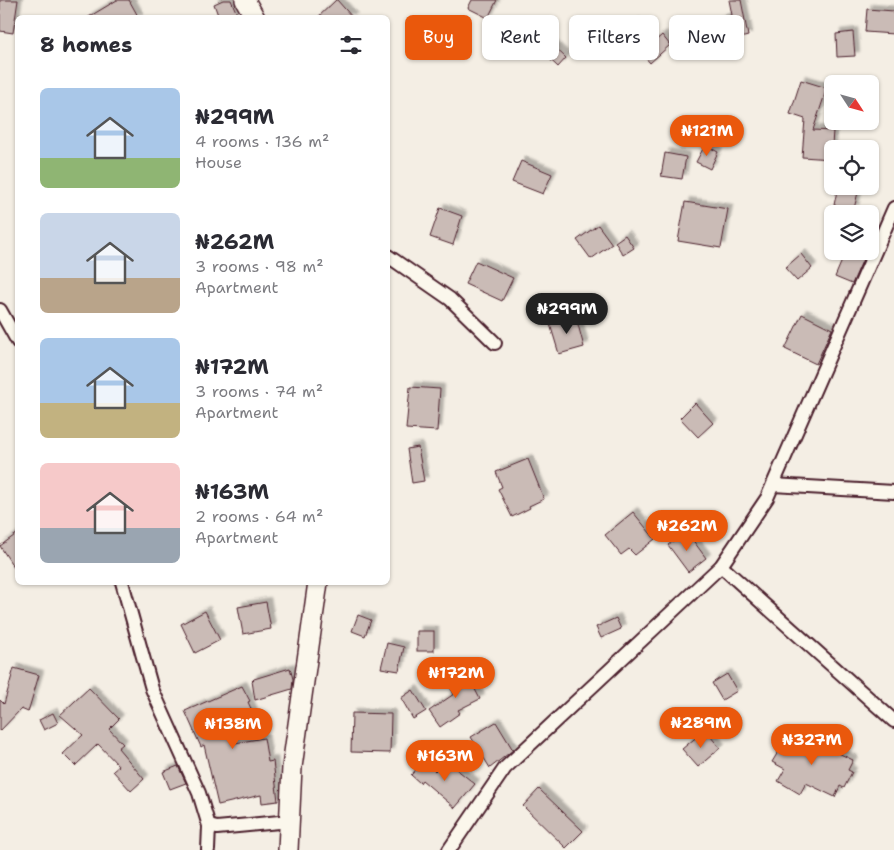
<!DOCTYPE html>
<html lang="en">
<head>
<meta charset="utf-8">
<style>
  :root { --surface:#fff; --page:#f2f2f3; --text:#2b2b33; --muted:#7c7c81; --accent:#ea580c }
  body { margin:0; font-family:"Shantell Sans",sans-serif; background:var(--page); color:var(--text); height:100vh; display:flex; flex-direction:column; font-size:19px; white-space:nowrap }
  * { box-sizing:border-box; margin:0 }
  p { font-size:16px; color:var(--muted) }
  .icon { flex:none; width:28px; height:28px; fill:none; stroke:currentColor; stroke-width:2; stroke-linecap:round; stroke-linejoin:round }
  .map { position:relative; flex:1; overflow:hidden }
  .sheet { position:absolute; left:15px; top:15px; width:375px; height:570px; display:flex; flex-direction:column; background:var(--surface); border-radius:8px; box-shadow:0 1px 4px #0004 }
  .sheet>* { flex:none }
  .guide { position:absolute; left:405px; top:15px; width:414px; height:45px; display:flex; gap:10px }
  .needle { width:32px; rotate:126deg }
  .tools { position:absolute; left:824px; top:75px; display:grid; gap:10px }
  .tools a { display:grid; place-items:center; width:55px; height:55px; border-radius:8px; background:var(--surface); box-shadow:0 1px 4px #0004; font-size:25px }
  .price { position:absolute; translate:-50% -42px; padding:0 11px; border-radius:18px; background:var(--accent); color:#fff; font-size:16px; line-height:32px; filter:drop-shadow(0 1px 2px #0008) }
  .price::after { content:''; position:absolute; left:50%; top:30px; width:15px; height:11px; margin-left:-8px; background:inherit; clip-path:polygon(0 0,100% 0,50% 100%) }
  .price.current { background:#222; color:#fff }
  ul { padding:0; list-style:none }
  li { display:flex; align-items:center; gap:15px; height:125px; padding:0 25px }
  li span { display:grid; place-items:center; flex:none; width:140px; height:100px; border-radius:8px; color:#555 }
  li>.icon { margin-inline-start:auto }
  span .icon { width:60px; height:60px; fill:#fffc; stroke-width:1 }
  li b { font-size:21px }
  h2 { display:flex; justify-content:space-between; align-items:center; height:60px; padding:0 25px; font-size:21px }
  .chip { padding:0 18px; border-radius:8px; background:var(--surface); box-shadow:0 1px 4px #0004; font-size:18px; line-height:45px }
  .chip.current { background:var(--accent); color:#fff }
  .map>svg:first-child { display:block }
  .building { fill:#cabbb6; stroke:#4a1f2b; filter:url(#shadow) }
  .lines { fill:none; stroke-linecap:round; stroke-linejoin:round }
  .street-casing { stroke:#4a1f2b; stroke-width:16 }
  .secondary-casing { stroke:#4a1f2b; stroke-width:22 }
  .street { stroke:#fbf7ec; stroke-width:12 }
  .secondary { stroke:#fbf7ec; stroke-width:19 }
</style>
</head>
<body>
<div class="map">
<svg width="894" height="850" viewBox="0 0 894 850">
  <defs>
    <filter id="shadow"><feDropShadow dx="4.5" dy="-4.5" stdDeviation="1" flood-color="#0004"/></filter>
  </defs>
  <rect width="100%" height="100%" fill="#f4eee4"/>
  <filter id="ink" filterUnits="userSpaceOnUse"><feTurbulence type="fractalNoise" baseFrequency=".02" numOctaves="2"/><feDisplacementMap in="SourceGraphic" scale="10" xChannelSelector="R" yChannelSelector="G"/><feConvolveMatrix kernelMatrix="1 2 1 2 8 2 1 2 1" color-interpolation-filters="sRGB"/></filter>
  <g filter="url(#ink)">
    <g class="building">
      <polygon points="0,0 18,0 13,33 0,31"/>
      <polygon points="117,0 129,0 139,18 87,18"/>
      <polygon points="223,0 231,0 237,14 230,18 219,18 214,4"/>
      <polygon points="337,0 353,18 317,18 336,0"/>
      <polygon points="472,0 497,0 488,18 468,8"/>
      <polygon points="729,0 741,0 748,36 721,43 712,23 732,15"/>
      <polygon points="867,9 894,11 894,34 865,32"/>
      <polygon points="635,22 653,43 662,35 670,45 650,63 636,47 632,51 619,37"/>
      <polygon points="853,32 855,56 837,57 836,34"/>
      <polygon points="548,41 566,58 558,67 540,50"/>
      <polygon points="801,80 827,88 813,130 833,131 831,159 802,157 805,119 790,114"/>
      <polygon points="705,145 718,152 710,169 696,162"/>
      <polygon points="665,153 686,157 682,179 661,176"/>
      <polygon points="521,161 552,174 543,194 512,182"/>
      <polygon points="838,186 859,188 854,209 834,205"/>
      <polygon points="685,202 728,209 721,248 678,241"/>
      <polygon points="440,208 462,216 453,245 430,237"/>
      <polygon points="598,225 612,244 591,259 577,240"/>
      <polygon points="625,235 634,248 623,255 615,242"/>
      <polygon points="846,251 863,259 852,284 835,277"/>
      <polygon points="801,254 812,268 797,281 785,268"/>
      <polygon points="476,261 513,278 502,301 465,284"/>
      <polygon points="802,314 832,329 816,364 785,349"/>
      <polygon points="576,317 584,347 559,354 550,324"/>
      <polygon points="410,387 440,389 437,431 406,429"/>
      <polygon points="695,403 713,423 698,437 680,418"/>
      <polygon points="418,447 424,481 412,483 407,449"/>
      <polygon points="528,459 544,499 529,506 530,508 512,517 498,489 502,487 496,472"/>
      <polygon points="633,512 655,539 635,555 629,549 621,555 605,535"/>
      <polygon points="686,531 706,558 688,572 668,545"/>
      <polygon points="18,533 18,574 0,546"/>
      <polygon points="266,602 271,629 243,634 238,607"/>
      <polygon points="205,611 220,640 195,653 181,624"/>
      <polygon points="358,615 371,620 365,636 352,631"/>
      <polygon points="616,618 621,629 601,638 596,627"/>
      <rect x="417" y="631" width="17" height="20"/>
      <polygon points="387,643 404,647 399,671 381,668"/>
      <polygon points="14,668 39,675 28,712 21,709 0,731 0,700 4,704"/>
      <polygon points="290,668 293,679 292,689 255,700 252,681 254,679"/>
      <polygon points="465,670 480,699 458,710 460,713 440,727 429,711 454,694 446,680"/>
      <polygon points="727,674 737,691 722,700 712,683"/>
      <polygon points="242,686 250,701 248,702 253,713 228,725 235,743 264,738 268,762 273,761 278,801 262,803 261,795 218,805 204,745 201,747 185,711"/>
      <polygon points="89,688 119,719 109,729 123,744 118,748 144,779 131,791 113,771 119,766 98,744 75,766 63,754 83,735 60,715"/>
      <polygon points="413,690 426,711 413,719 401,698"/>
      <polygon points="53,713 58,723 44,730 39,720"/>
      <polygon points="352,713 391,714 390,753 351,752"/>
      <polygon points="496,722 513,750 490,768 471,737"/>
      <polygon points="705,730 720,748 698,767 682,749"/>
      <polygon points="789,734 802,742 806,735 817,743 853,760 848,770 852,772 844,788 840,786 835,797 806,783 800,794 778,781 785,769 772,762"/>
      <polygon points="445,760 475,784 455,808 422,780 420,783 411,775 424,761 435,771"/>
      <polygon points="178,766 186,783 170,789 163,772"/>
      <polygon points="539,789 583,831 566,848 523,806"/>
    </g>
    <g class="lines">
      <g class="street-casing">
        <g id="street">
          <polyline points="388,256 450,299 495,343"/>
          <polyline points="0,310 18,342"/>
          <polyline points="773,485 894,492"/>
          <polyline points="721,566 894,721"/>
          <polyline points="122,582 152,689 199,793 209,826 208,850"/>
          <polyline points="209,826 217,828 290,821"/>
          <polyline points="449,850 505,768 721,566 767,498 894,208"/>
        </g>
      </g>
      <g class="secondary-casing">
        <g id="secondary">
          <polyline points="245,0 255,18"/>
          <polyline points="288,850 292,767 318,582"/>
        </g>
      </g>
      <use href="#street" class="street"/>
      <use href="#secondary" class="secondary"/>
    </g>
  </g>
</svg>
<div class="tools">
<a><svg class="needle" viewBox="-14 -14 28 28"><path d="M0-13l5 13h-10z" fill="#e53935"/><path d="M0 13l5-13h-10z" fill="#7c7c81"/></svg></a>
<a><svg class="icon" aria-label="locate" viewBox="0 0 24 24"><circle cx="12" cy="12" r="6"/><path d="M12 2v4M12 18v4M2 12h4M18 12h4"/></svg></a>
<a><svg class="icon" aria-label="layers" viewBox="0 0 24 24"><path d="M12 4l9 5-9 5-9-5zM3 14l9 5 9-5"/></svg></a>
</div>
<b class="price" style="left:707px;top:157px">₦121M</b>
<b class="price current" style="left:567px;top:335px">₦299M</b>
<b class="price" style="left:687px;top:552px">₦262M</b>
<b class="price" style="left:456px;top:699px">₦172M</b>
<b class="price" style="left:701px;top:749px">₦289M</b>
<b class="price" style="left:233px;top:750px">₦138M</b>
<b class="price" style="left:812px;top:766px">₦327M</b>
<b class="price" style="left:445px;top:782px">₦163M</b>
<div class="guide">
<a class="chip current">Buy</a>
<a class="chip">Rent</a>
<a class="chip">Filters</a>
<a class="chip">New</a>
</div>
<section class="sheet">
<h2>8 homes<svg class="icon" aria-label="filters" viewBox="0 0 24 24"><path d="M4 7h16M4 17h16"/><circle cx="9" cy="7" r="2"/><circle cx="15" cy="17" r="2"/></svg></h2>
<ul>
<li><span style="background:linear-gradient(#a9c7e8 70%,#8fb573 0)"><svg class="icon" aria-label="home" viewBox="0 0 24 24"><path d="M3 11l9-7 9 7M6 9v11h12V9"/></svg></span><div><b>₦299M</b><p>4 rooms · 136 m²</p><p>House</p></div></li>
<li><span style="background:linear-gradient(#c9d6e8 65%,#b9a48a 0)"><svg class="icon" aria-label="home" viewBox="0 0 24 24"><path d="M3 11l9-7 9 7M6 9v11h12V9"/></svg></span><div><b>₦262M</b><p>3 rooms · 98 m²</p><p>Apartment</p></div></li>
<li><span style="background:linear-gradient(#a9c7e8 65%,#c2b280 0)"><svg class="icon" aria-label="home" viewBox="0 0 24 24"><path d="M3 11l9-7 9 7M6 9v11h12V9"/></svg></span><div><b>₦172M</b><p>3 rooms · 74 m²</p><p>Apartment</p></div></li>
<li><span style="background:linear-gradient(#f6c9c9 65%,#9aa5b1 0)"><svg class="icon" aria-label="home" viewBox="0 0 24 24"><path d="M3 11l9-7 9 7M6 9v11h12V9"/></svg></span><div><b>₦163M</b><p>2 rooms · 64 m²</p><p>Apartment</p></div></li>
</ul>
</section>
</div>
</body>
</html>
